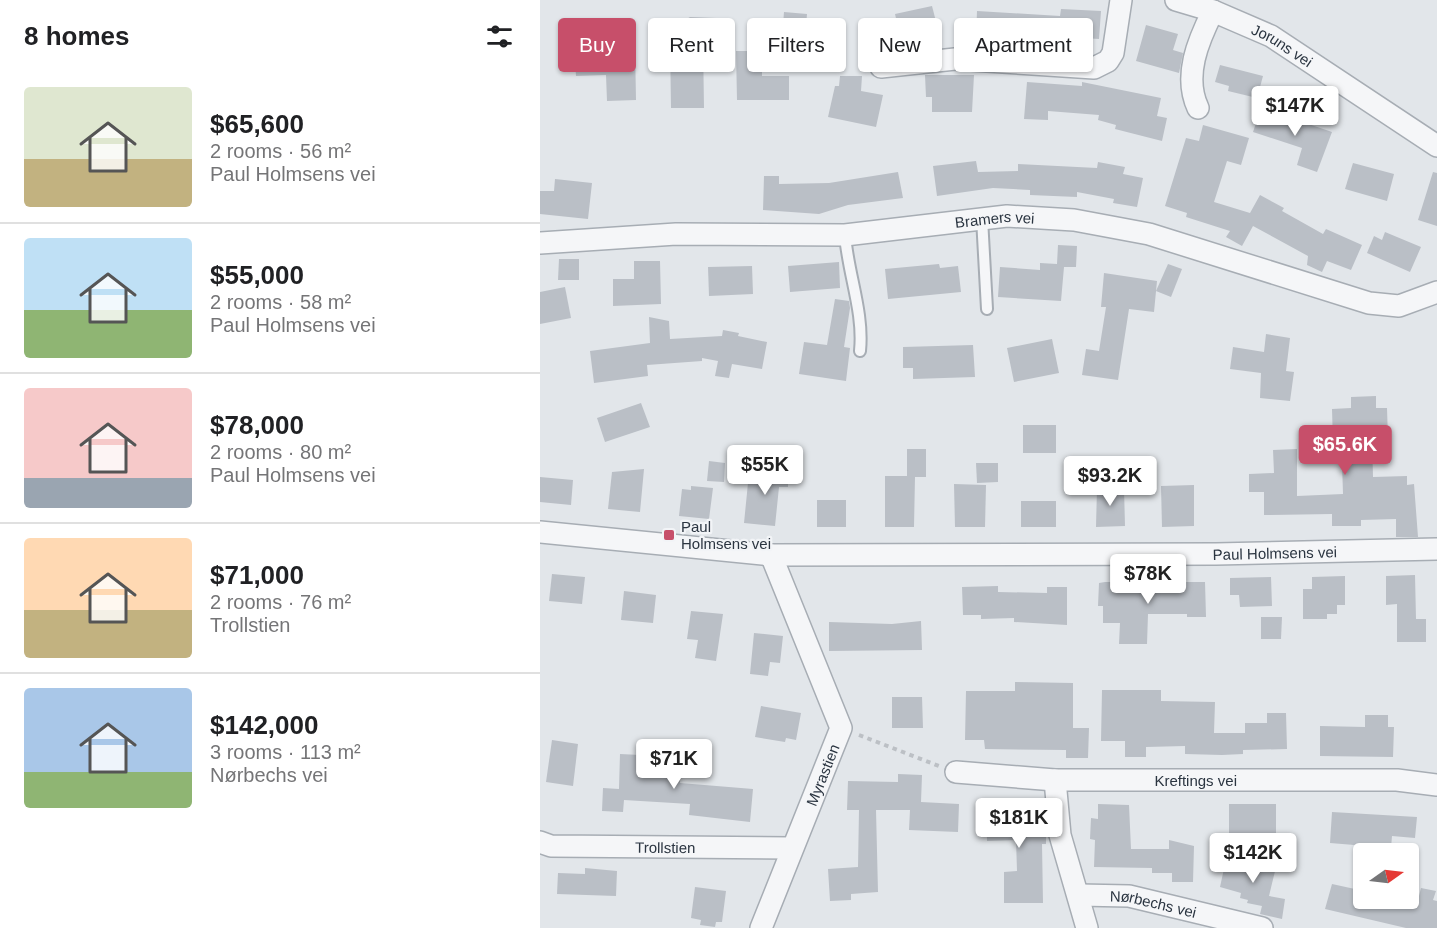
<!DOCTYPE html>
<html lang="en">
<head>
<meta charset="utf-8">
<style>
  :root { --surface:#fff; --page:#f6f6f6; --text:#202124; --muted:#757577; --line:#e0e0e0; --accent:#c74f6a }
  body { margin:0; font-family:Helvetica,sans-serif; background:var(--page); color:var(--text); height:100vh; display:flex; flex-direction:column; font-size:22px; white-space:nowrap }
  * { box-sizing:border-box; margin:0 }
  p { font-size:20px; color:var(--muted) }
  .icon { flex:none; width:33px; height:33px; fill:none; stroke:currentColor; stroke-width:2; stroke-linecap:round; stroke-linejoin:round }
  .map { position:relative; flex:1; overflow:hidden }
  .details { display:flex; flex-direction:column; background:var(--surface); width:540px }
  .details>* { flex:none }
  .top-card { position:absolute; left:18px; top:18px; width:570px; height:54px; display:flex; gap:12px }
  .needle { width:39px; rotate:76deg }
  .controls { position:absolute; left:813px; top:843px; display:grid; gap:12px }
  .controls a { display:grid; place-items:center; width:66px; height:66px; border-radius:6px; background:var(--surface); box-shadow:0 2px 4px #0004; font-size:30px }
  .price { position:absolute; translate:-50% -51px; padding:0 14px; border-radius:6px; background:#fff; color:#222; font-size:20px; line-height:39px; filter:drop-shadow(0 2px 3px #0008) }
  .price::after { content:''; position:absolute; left:50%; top:36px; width:18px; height:14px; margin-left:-9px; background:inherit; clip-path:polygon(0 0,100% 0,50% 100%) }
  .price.current { background:var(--accent); color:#fff }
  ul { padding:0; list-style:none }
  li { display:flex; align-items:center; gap:18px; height:150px; padding:0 24px }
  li+li { border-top:2px solid var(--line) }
  li span { display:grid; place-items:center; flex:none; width:168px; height:120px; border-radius:6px; color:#555 }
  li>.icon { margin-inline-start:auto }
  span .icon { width:72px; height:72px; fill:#fffc; stroke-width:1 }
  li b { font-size:26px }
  h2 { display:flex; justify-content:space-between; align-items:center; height:72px; padding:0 24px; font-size:26px }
  .pill { padding:0 21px; border-radius:6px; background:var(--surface); box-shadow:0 2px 4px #0004; font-size:21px; line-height:54px }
  .pill.current { background:var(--accent); color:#fff }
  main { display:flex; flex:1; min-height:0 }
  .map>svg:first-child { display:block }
  .building { fill:#babfc6 }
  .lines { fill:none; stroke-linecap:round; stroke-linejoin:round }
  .lane-casing { stroke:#a7adb4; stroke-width:14 }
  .street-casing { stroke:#a7adb4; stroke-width:24 }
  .path { stroke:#bcc0c5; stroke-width:4; stroke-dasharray:4.5 4.5; stroke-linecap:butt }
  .lane { stroke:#f5f6f8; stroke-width:10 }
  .street { stroke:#f5f6f8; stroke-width:21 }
  .poi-dot { fill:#c74f6a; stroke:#f2f4f7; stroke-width:2 }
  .labels { text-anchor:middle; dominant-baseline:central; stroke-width:4.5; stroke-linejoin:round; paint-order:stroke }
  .street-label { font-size:15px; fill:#2b3541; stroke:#f2f4f7 }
  .poi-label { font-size:15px; fill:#2b3541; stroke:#f2f4f7; text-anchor:start }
</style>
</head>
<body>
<main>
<section class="details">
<h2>8 homes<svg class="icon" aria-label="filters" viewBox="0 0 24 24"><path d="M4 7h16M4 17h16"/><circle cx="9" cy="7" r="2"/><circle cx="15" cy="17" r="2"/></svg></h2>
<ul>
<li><span style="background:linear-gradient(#dfe7d0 60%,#c2b280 0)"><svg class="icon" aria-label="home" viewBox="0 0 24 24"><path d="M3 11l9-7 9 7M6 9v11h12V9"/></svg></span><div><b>$65,600</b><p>2 rooms · 56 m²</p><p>Paul Holmsens vei</p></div></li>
<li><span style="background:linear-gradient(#bfe0f5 60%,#8fb573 0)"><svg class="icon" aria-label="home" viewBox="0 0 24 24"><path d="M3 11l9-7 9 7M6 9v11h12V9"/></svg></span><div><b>$55,000</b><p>2 rooms · 58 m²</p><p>Paul Holmsens vei</p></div></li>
<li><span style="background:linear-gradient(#f6c9c9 75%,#9aa5b1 0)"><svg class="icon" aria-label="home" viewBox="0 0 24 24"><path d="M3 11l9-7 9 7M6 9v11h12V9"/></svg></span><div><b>$78,000</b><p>2 rooms · 80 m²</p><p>Paul Holmsens vei</p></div></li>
<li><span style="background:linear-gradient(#ffd9b3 60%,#c2b280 0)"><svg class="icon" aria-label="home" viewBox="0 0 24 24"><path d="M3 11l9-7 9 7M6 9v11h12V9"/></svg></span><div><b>$71,000</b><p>2 rooms · 76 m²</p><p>Trollstien</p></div></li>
<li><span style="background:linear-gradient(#a9c7e8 70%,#8fb573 0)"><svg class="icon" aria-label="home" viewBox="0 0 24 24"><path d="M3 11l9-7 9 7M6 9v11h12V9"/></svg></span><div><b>$142,000</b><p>3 rooms · 113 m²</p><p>Nørbechs vei</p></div></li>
</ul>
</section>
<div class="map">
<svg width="897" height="928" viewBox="0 0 897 928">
  <rect width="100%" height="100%" fill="#e2e6ea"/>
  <g class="building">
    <polygon points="392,6 400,37 362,46 355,14"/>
    <polygon points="521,9 561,11 559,39 481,34 481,39 436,38 437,11 520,16"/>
    <polygon points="244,12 267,14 265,38 242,37"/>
    <polygon points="150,17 176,18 175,42 163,43 164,108 131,108 130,43 155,43 140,23"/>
    <polygon points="606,25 638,34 633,50 643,53 639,73 596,61"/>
    <polygon points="95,46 96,100 67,101 66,75 36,76 35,60 42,59 41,48"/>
    <polygon points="196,51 222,51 222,76 249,76 249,100 197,100"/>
    <polygon points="680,65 723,76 717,98 688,91 689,86 675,82"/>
    <polygon points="385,75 434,75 432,112 392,112 392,97 386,97"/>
    <polygon points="300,76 322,76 321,91 343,95 336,127 288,117 295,86 299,86"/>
    <polygon points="487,82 542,86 542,82 621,98 617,116 627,118 622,141 575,129 576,125 558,120 559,115 508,111 508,120 484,119"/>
    <polygon points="721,108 792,132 777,172 757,165 762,148 713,132"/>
    <polygon points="663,125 709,138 701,165 687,161 674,202 710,213 720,195 744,208 742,211 783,234 786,229 822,245 811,270 787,261 782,272 767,265 768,256 713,226 702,246 686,237 690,231 646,217 647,213 625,206 646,138 659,141"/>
    <polygon points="436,161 438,172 478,171 478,164 557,168 558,162 585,167 583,174 603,178 597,207 573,203 574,199 537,192 537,197 490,195 490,190 453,188 397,196 393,166"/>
    <polygon points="813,163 854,174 847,201 805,189"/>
    <polygon points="358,172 363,198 308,205 279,214 223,210 224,176 239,176 239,184 289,183"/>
    <polygon points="893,172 897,173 897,226 878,220"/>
    <polygon points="15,179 52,183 48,219 0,214 0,191 14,191"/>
    <polygon points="845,232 881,247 870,272 827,253 834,236 842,240"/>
    <polygon points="518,245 537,246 536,267 524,267 521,301 458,297 460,267 500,270 500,263 517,264"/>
    <polygon points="19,259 39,259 39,280 18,280"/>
    <polygon points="94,261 120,261 121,304 73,306 73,279 94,279"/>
    <polygon points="299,262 300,288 250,292 248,266"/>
    <polygon points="399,264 400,268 418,266 421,292 348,299 345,269"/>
    <polygon points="628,264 642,269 631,297 616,291"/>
    <polygon points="212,266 213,294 169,296 168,267"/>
    <polygon points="564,273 617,281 614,312 589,309 578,380 542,375 546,349 559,351 566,307 561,307"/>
    <polygon points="25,287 31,318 0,324 0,292"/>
    <polygon points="295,299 309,301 310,308 304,347 310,348 306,381 259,374 264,342 287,345"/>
    <polygon points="109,317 129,321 130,339 182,336 183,330 199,333 198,336 227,342 222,369 192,364 189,378 175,376 178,361 162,358 162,361 107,365 108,376 54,383 50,351 110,343"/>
    <polygon points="726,334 750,338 746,371 754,372 750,401 720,398 721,373 690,369 693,347 724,352"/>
    <polygon points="512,339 519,373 474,382 467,348"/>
    <polygon points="433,345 435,377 373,379 373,368 363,368 363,347"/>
    <polygon points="836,396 836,408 847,408 848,439 832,439 833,477 867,476 867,485 874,484 878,537 856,537 856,519 821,520 821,526 792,526 792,514 724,515 724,492 709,492 709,474 734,473 733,450 757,449 757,496 803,494 802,463 779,463 779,443 793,443 792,409 811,408 811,397"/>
    <polygon points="101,403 110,427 65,442 57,418"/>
    <rect x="483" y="425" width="33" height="28"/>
    <polygon points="367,449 386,449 386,477 375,477 374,527 345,527 345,476 367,476"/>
    <rect x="576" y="457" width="21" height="22"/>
    <polygon points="169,461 185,463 184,482 167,481"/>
    <polygon points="436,463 458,463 458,482 437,483"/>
    <polygon points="231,467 248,467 248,487 239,487 235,526 204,523 209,473 232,475"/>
    <polygon points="104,469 100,512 68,509 72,472"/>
    <polygon points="0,477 33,480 31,505 0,502"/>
    <polygon points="414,484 446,485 445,527 415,527"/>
    <polygon points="654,485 654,526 622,527 621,486"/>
    <polygon points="151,486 173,488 169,519 139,516 142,489 151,490"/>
    <polygon points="557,488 584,488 585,526 556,527"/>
    <rect x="277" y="500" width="29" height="27"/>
    <rect x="481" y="501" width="35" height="26"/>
    <polygon points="12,574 45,577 42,604 9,601"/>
    <polygon points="875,575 876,619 886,619 886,642 857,642 857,604 846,605 846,576"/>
    <polygon points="805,576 805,605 797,605 797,614 787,614 787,619 763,619 763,589 772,589 772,577"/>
    <polygon points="731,577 732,606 700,607 699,595 690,595 690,578"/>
    <polygon points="565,582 665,582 666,617 647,617 647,614 608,614 607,644 579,644 580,623 563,623 563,606 558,606 559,583"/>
    <polygon points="458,586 458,592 507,593 507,587 527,587 527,625 474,622 474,618 441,619 441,615 423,615 422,587"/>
    <polygon points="84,591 116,595 113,623 81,620"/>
    <polygon points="151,611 183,614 176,661 155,658 158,640 147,639"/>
    <polygon points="721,617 742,617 741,639 721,639"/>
    <polygon points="381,621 382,650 289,651 289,622 352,624"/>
    <polygon points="214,633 243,636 240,663 230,662 228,676 210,674"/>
    <polygon points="475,682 533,683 533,728 549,728 548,758 526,758 526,750 445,749 444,740 425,740 426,691 475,691"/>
    <polygon points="562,690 621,690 621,701 675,702 674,733 705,733 705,723 727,723 727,713 746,713 747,749 703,750 703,754 682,755 645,754 645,746 606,747 606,757 585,757 585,741 561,741"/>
    <polygon points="352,697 382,697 383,728 352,728"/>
    <polygon points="221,706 261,713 256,740 246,738 245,742 215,737"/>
    <polygon points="825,715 848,715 848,727 854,727 853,757 780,756 780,726 825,727"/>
    <polygon points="12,740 38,744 33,786 6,782"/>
    <polygon points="80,754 141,757 140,783 213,789 210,822 149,815 150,804 84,800 83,812 62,811 63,788 79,789"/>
    <polygon points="358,774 382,775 381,802 419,804 418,832 369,830 370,810 336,810 338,892 311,894 311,900 290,901 288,869 318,867 319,810 307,810 308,781 358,782"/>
    <polygon points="488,801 489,822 506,822 506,844 502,844 503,903 464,903 464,872 477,871 476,840 447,841 446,803"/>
    <polygon points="558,804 589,805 591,849 629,849 629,840 654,846 653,882 632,882 632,873 612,873 612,868 554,867 555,840 550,839 551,818 558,819"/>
    <rect x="689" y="804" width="47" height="33"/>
    <polygon points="792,812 877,817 875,838 852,836 851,848 790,843"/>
    <polygon points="687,855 736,867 729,896 745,899 742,919 720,914 722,906 707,903 708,900 700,898 701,893 680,887"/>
    <polygon points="45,868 77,871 76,896 17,894 18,873 45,874"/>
    <polygon points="792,884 824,891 824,898 868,898 868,894 879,896 881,888 896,891 893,900 897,901 897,928 866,928 785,909"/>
    <polygon points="155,887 186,891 182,922 176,922 175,927 160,925 161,920 151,918"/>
  </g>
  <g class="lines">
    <g class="lane-casing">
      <g id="lane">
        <polyline points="442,218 447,309"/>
        <path d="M 305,235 C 308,274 324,312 320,351"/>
      </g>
    </g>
    <g class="street-casing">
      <g id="street">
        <path id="s1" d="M 636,0 L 673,11 L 731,36 L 897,146"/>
        <polyline points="341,67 415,59 554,68 568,61 573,53 581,0"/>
        <path d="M 658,108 C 643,76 658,41 673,11"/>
        <path id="s2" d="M 0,243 L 136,234 L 305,235 L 467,216 L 534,220 L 609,234 L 829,303 L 859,306 L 897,292"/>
        <path id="s3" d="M 0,532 L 231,555 L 676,554 L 897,549"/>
        <path id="s4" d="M 416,772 L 515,780 L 857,780 L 897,785"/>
        <polyline points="515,780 520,835 547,928"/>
        <path id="s5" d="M 0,842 L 11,846 L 251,848"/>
        <path id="s6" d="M 539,895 L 589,896 L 722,928"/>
        <path id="s7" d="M 221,928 L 301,728 L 231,555"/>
      </g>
    </g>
    <polyline class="path" points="319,735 399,766"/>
    <use href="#lane" class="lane"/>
    <use href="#street" class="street"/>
  </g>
  <rect class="poi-dot" x="123" y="529" width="12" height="12" rx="3"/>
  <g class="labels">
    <g class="street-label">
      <text stroke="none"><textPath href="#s1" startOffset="116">Joruns vei</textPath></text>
      <text stroke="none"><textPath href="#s2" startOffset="456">Bramers vei</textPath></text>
      <text stroke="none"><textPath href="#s3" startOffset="736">Paul Holmsens vei</textPath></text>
      <text stroke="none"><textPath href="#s7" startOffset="165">Myrastien</textPath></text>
      <text stroke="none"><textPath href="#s4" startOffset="240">Kreftings vei</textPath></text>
      <text stroke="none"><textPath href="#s5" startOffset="126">Trollstien</textPath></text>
      <text stroke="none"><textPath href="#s6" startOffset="75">Nørbechs vei</textPath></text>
    </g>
    <g class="poi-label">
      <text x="141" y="526">Paul<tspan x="141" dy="17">Holmsens vei</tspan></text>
    </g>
  </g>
</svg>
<div class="controls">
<a><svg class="needle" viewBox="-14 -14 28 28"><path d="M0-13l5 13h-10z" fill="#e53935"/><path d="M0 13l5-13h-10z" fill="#757577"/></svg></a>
</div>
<b class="price" style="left:755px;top:137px">$147K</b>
<b class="price current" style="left:805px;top:476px">$65.6K</b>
<b class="price" style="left:225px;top:496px">$55K</b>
<b class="price" style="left:570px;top:507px">$93.2K</b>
<b class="price" style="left:608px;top:605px">$78K</b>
<b class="price" style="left:134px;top:790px">$71K</b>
<b class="price" style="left:479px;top:849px">$181K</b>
<b class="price" style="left:713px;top:884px">$142K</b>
<div class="top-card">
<a class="pill current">Buy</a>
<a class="pill">Rent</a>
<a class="pill">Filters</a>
<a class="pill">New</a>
<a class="pill">Apartment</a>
</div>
</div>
</main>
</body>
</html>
